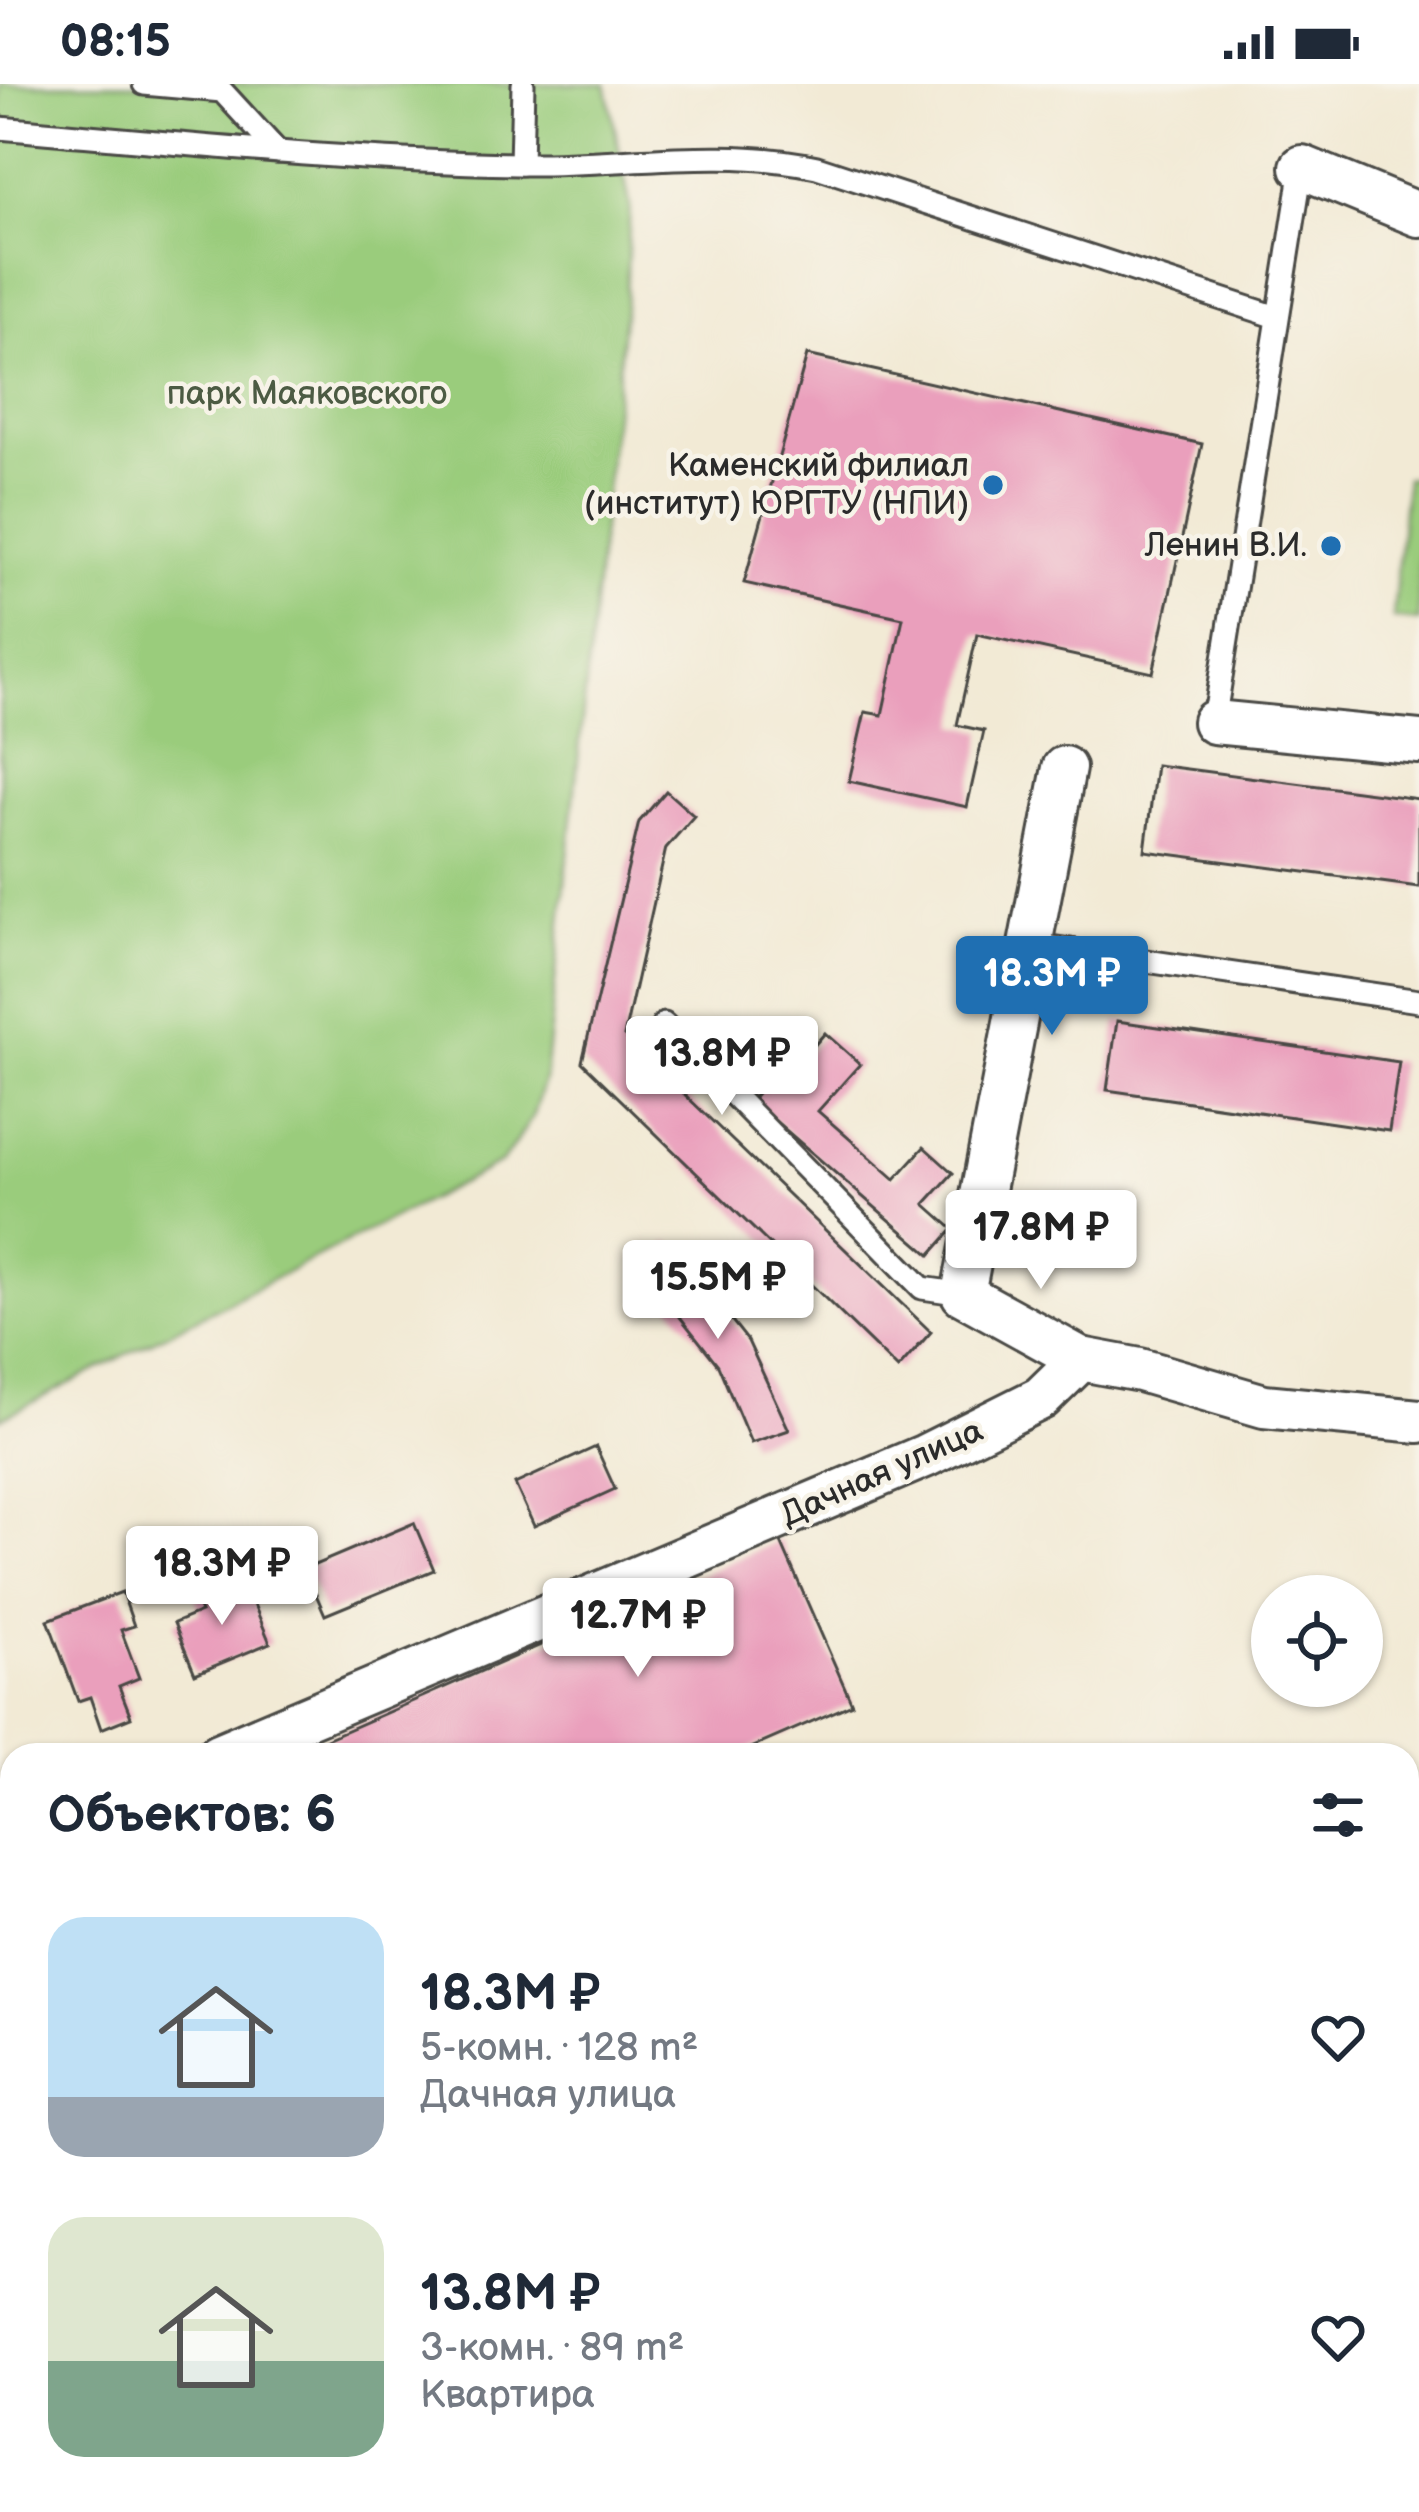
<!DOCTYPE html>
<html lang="ru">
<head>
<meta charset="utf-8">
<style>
  :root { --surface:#fff; --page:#f2f2f3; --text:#1f2937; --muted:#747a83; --accent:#1f6fb2 }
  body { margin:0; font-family:"Balsamiq Sans",sans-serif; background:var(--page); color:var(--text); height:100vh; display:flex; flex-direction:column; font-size:45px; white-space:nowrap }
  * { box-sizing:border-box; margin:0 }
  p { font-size:39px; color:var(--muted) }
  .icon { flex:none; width:66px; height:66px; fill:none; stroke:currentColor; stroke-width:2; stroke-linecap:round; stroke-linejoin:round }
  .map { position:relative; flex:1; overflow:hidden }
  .panel { position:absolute; left:0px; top:1659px; width:1419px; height:771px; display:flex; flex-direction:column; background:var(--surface); border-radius:36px 36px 0 0; box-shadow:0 3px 9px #0004 }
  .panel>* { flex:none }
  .controls { position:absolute; left:1251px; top:1491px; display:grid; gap:24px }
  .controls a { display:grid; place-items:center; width:132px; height:132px; border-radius:50%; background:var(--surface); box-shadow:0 3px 9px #0004; font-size:60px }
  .price { position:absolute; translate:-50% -102px; padding:0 27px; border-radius:12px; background:#fff; color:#222; font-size:39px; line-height:78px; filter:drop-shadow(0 3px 6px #0008) }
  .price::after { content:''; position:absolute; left:50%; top:72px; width:36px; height:27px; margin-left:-18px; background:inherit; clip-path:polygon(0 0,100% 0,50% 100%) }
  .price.on { background:var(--accent); color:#fff }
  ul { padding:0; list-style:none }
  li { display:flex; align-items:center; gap:36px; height:300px; padding:0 48px }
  li span { display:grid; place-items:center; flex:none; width:336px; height:240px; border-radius:36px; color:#555 }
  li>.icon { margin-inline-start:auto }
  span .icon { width:144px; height:144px; fill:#fffc; stroke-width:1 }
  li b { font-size:51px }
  h2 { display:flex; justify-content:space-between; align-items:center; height:144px; padding:0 48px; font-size:51px }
  .status { display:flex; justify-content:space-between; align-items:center; height:84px; padding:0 60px; background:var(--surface); direction:ltr }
  .status svg { height:33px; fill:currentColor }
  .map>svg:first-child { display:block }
  .green { fill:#9acc7c; stroke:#627c54; stroke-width:3 }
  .building { fill:#ea9fbc }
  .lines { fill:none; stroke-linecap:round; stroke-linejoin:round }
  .lane-casing { stroke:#494844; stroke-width:27 }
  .street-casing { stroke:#494844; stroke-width:48 }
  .secondary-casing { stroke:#494844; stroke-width:66 }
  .lane { stroke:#fff; stroke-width:21 }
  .street { stroke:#fff; stroke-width:42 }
  .secondary { stroke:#fff; stroke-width:60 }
  .poi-dot { fill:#1f6fb2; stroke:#f7f3e8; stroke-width:4.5 }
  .labels { text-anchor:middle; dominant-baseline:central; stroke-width:9; stroke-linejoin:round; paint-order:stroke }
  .park-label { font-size:33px; fill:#4c5b43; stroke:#f7f3e8 }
  .poi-label { font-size:33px; fill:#2b2b2b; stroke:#f7f3e8; text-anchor:end }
  .street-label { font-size:33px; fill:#2b2b2b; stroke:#f7f3e8 }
</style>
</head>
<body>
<div class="status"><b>08:15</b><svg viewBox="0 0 49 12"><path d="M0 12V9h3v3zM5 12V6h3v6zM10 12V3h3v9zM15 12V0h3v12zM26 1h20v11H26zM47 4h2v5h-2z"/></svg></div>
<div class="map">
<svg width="1419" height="2428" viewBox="0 0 1419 2428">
  <rect width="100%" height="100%" fill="#f7f3e8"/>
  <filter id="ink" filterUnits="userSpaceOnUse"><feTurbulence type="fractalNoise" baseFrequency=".00833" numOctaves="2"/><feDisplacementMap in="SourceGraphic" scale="24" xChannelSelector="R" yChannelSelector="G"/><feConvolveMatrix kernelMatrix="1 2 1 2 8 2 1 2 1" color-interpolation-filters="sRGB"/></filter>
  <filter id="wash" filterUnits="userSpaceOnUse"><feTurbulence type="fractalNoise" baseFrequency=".004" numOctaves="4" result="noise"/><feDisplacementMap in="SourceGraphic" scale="48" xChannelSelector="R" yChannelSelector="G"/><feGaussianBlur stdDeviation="2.7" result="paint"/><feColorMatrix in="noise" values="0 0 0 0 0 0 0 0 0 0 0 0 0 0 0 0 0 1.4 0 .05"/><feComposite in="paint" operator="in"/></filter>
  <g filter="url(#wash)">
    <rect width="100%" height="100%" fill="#f2ead5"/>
    <g class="green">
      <polygon points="0,0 606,0 630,120 626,214 545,993 532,1034 502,1078 0,1335"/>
      <polygon points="1406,394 1419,395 1419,537 1393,534"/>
    </g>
    <g id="blocks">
      <g class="building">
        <polygon points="807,271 1202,360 1153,589 977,550 957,641 984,647 967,723 849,697 865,628 882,631 903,534 744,499"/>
        <polygon points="1156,681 1419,715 1419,803 1145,767"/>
        <polygon points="666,707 694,732 666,764 624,952 931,1248 898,1285 582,978 639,738"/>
        <polygon points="1117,937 1399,978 1389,1047 1107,1006"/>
        <polygon points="825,949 860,980 818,1027 895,1095 924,1063 953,1089 925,1120 953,1145 930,1171 751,1016 783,979 792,987"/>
        <polygon points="670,1158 748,1257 789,1346 751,1359 718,1281 639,1181"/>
        <polygon points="596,1363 615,1405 534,1442 515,1400"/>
        <polygon points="414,1439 434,1486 325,1531 305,1485"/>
        <polygon points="780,1456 852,1620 735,1671 290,1671"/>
        <polygon points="236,1497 241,1508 248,1506 270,1559 195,1590 174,1539 201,1528 195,1514"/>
        <polygon points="122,1508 134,1542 121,1546 139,1594 119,1602 131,1633 101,1645 90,1613 78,1617 48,1536"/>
        <polygon points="1419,2143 1419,2220 1407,2222 1407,2145"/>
        <polygon points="12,2293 12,2419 0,2423 0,2296"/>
        <polygon points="69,2418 166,2418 171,2428 47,2428"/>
      </g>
    </g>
  </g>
  <g filter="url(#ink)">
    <use href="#blocks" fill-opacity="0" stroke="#494844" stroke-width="3"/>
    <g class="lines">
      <g class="lane-casing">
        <g id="lane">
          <polyline points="144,0 222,7 278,68"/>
          <path d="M 0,44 C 172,59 344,77 517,80 C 617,82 719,62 817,83 L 1277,233"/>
          <polyline points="521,80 523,0"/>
          <polyline points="1214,638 1302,83"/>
          <polyline points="1030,860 1419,917"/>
          <polyline points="664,940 922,1204 963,1210"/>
        </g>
      </g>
      <g class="street-casing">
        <g id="street">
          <polyline points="1302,83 1419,131"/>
          <polyline points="1214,638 1419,658"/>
          <polyline points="1064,684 963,1210 1081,1275"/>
          <polyline points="218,1671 925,1372 1041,1314 1081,1275 1140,1286 1264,1322 1419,1337"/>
        </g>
      </g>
      <g class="secondary-casing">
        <g id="secondary">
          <polyline points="1407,1906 1419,1905"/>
          <polyline points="604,2428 611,2418"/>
        </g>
      </g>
      <use href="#lane" class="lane"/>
      <use href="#street" class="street"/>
      <use href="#secondary" class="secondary"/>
    </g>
  </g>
  <g class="poi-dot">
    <circle cx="993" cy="401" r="12"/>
    <circle cx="1331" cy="462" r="12"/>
  </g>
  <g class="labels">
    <g class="park-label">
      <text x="307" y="310">парк Маяковского</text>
    </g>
    <g class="poi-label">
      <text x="969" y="382">Каменский филиал<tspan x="969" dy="38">(институт) ЮРГТУ (НПИ)</tspan></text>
      <text x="1307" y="462">Ленин В.И.</text>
    </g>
    <g class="street-label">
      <text transform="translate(882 1389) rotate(-24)">Дачная улица</text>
    </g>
  </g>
</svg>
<div class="controls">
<a><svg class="icon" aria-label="locate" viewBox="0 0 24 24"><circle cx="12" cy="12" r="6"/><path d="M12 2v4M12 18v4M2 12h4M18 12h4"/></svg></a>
</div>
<b class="price on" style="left:1052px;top:954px">18.3M ₽</b>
<b class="price" style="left:722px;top:1034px">13.8M ₽</b>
<b class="price" style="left:1041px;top:1208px">17.8M ₽</b>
<b class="price" style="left:718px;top:1258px">15.5M ₽</b>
<b class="price" style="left:222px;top:1544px">18.3M ₽</b>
<b class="price" style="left:638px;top:1596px">12.7M ₽</b>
<section class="panel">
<h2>Объектов: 6<svg class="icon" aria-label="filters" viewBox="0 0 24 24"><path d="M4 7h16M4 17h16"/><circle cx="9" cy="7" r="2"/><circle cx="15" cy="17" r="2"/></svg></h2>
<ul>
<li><span style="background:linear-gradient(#bfe0f5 75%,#9aa5b1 0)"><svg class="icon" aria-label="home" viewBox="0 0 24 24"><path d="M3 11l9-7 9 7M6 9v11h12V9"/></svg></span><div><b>18.3M ₽</b><p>5-комн. · 128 m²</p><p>Дачная улица</p></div><svg class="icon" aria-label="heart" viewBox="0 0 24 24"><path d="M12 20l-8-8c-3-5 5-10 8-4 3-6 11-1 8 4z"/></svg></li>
<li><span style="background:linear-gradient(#dfe7d0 60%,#7fa58c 0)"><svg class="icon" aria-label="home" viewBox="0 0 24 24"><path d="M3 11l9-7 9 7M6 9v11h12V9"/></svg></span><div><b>13.8M ₽</b><p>3-комн. · 89 m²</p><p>Квартира</p></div><svg class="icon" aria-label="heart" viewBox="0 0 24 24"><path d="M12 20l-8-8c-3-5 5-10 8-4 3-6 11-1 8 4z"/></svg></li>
</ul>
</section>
</div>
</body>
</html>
